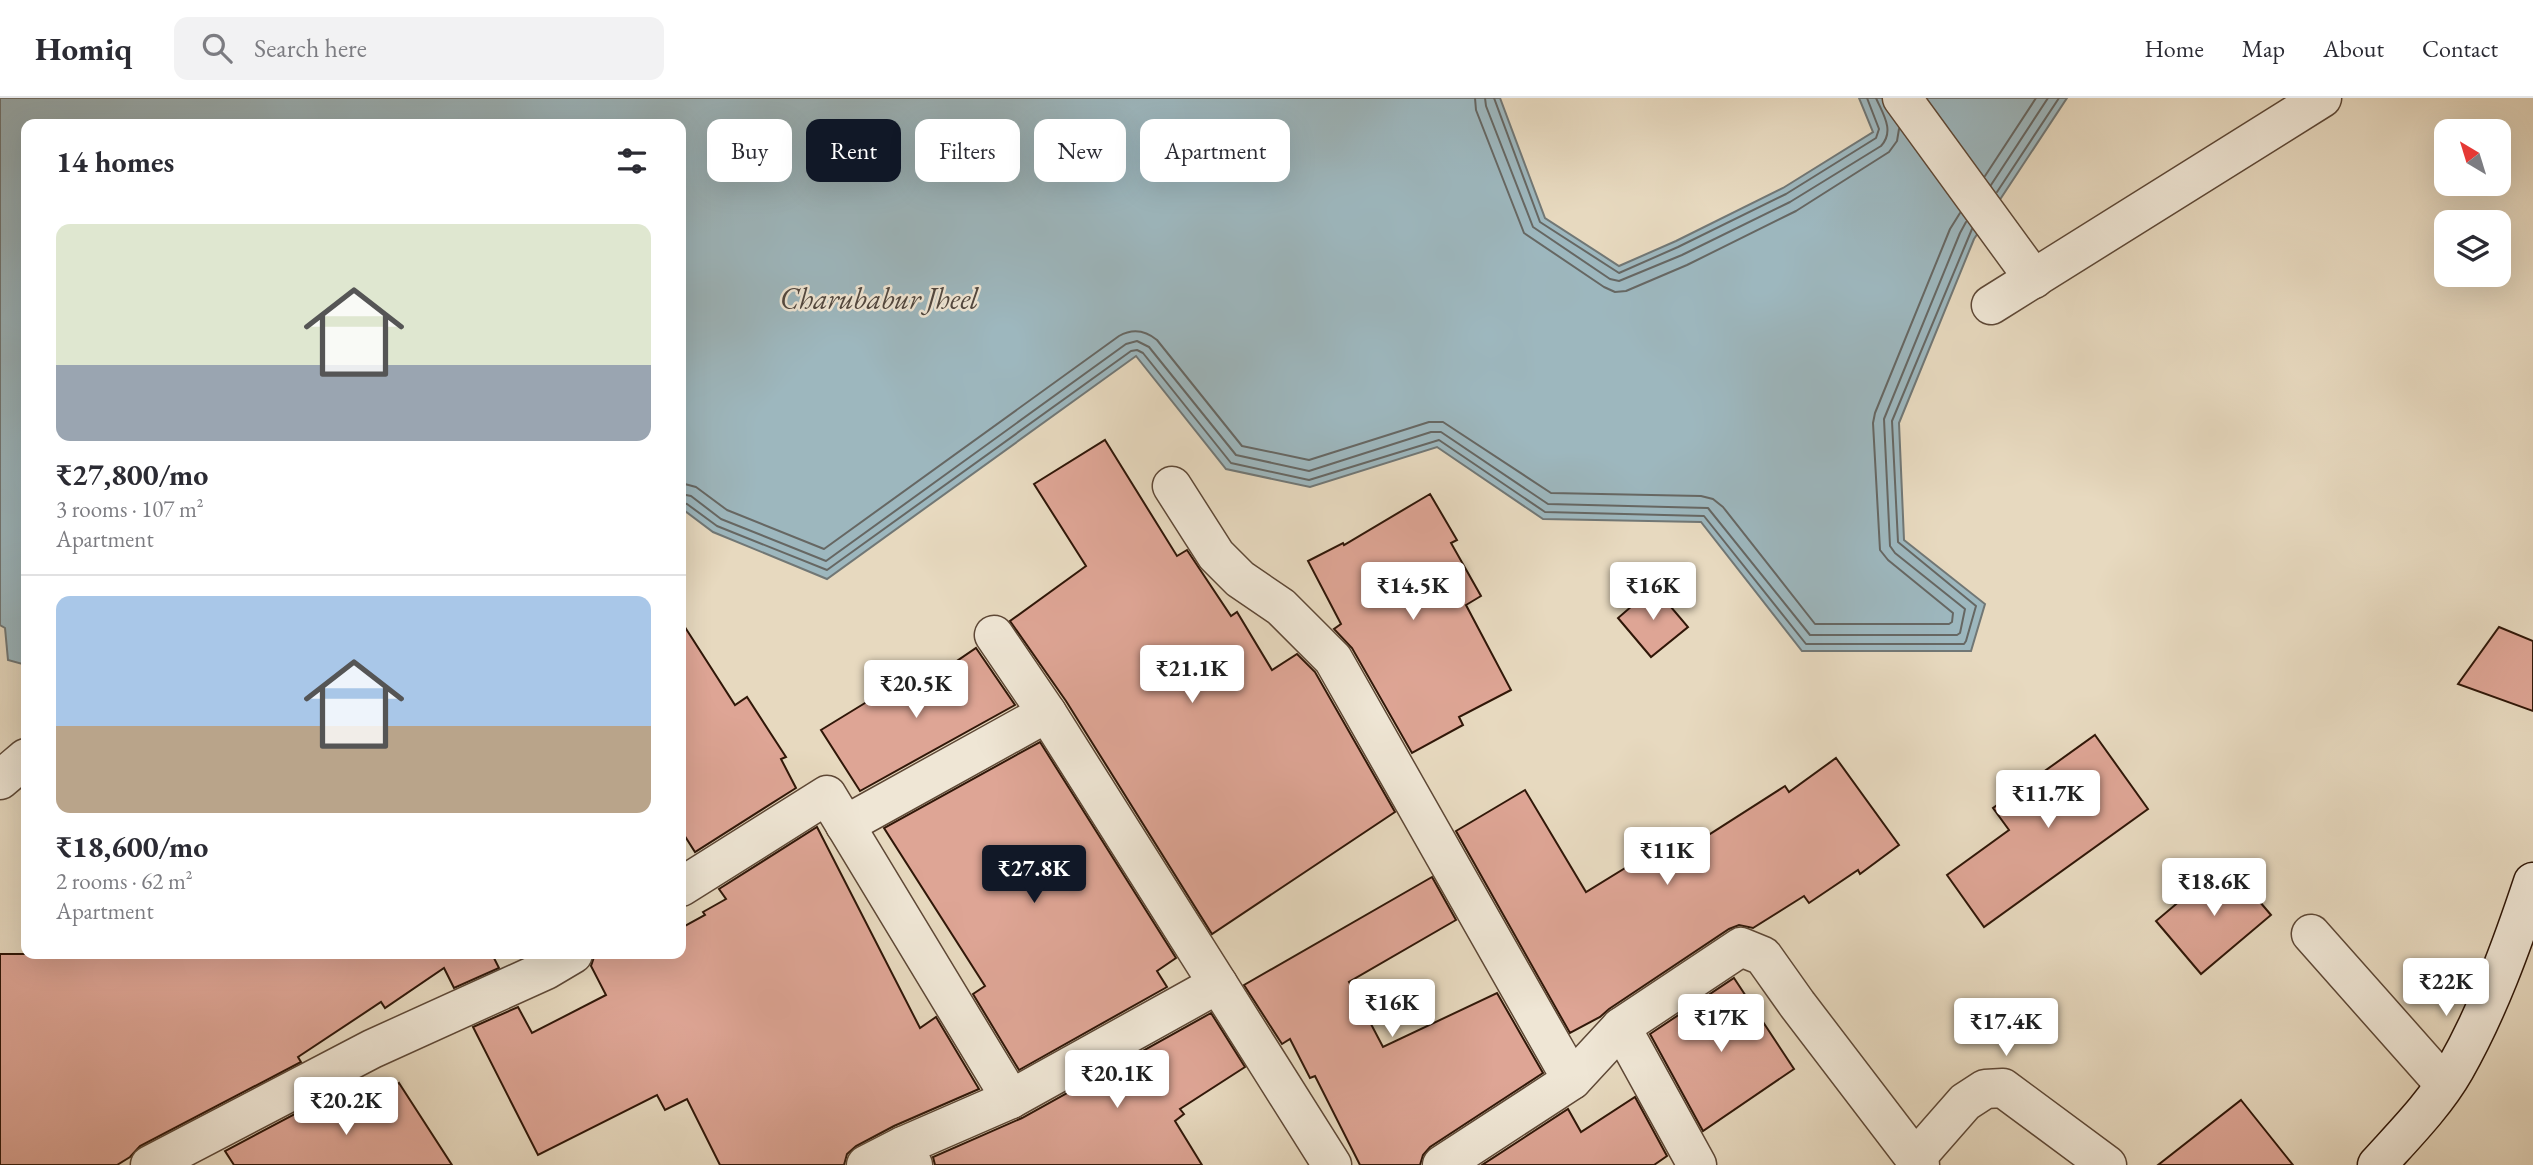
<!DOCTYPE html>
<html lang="en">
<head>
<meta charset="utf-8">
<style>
  :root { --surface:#fff; --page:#f2f2f3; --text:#2b2b33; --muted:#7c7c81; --line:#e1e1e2; --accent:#111827 }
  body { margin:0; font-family:"EB Garamond",serif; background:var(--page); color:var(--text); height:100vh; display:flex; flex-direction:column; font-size:26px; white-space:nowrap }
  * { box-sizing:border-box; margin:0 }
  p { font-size:23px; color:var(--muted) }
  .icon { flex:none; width:38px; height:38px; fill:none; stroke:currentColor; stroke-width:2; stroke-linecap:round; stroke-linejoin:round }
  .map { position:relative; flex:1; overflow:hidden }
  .details { position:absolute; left:21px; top:21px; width:665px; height:840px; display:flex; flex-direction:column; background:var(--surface); border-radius:14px; box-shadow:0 7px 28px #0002 }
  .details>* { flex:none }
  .banner { position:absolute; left:707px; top:21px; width:665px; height:63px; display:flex; gap:14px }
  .needle { width:46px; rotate:322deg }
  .controls { position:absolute; left:2434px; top:21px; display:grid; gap:14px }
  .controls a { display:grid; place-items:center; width:77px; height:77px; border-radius:14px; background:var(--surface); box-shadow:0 7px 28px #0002; font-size:35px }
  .price { position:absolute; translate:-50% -60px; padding:0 16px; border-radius:7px; background:#fff; color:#222; font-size:23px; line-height:46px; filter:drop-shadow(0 2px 4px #0008) }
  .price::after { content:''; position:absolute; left:50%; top:42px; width:21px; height:16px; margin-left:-10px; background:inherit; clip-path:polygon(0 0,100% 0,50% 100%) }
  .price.active { background:var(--accent); color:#fff }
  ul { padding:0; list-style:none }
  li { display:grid; align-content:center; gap:14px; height:371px; padding:0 35px }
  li+li { border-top:2px solid var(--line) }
  li span { display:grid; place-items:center; height:217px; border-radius:14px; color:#555 }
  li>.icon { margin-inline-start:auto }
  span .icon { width:126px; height:126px; fill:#fffc; stroke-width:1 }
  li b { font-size:30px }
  h2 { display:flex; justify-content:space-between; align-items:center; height:84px; padding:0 35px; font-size:30px }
  .chip { padding:0 24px; border-radius:14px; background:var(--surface); box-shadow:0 7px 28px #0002; font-size:24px; line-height:63px }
  .chip.active { background:var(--accent); color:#fff }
  header { display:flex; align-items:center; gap:42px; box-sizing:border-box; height:98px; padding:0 35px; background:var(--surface); border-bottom:2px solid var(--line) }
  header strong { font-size:33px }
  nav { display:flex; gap:38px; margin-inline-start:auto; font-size:24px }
  .search { width:490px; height:63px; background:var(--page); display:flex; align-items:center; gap:18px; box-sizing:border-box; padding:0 24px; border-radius:14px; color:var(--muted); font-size:26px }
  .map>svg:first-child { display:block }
  .water { fill:#9db7be; stroke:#717775; stroke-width:2 }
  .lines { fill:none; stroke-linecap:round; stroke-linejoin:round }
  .shore { stroke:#666763; stroke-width:2 }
  .building { fill:#dea595; stroke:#301708; stroke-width:2 }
  .street-casing { stroke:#5e4836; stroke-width:41 }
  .secondary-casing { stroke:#301708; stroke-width:41 }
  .street { stroke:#efe6d5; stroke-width:38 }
  .secondary { stroke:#efe6d5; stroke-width:38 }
  .labels { text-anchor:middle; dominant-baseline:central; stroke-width:5; stroke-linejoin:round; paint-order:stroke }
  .water-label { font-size:30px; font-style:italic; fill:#51473f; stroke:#efe6d5 }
</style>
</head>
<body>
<header>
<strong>Homiq</strong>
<div class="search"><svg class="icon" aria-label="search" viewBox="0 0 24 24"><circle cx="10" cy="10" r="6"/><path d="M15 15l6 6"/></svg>Search here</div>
<nav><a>Home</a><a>Map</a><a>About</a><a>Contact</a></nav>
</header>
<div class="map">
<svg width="2533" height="1067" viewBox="0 0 2533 1067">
  <rect width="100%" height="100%" fill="#e7d9bf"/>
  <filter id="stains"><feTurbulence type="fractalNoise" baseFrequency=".00286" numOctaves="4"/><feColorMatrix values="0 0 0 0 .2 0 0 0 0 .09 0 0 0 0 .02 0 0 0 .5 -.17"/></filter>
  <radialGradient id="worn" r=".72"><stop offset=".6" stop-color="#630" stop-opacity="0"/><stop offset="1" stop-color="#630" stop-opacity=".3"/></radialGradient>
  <polygon class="water" points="0,0 1500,0 1545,120 1619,168 1676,143 1783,90 1873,34 1859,0 2067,0 1974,141 1899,325 1904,442 1985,506 1971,553 1802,553 1701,424 1543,421 1437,349 1310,389 1226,371 1136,258 827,481 713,434 681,410 681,26 26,26 26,567 8,562 5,530 0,527"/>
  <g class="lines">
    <g class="shore">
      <polyline points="1475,0 1476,12 1524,135 1604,189 1615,194 1626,193 1687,167 1796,113 1889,54 1897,43 1899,31"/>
      <path d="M 1485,0 L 1486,8 L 1533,129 L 1610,181 L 1619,183 L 1682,157 L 1790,104 L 1881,48 C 1895,33 1883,16 1876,0"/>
      <polyline points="1494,0 1540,124 1619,175 1678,149 1786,96 1876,40 1879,31 1867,0"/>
      <polyline points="1985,78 2036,0"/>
      <polyline points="1991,87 2048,0"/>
      <polyline points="1997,94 2059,0"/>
      <path d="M 681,385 L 696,389 L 727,412 L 824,451 L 1119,238 C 1133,230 1145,232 1157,242 L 1242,348 L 1309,362 L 1429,324 L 1443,324 L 1551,395 L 1701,398 L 1713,401 L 1723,409 L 1815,526 L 1949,526 L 1952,524 L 1953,515 L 1888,462 L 1880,452 L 1873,325 L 1875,315 L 1950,131 L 1960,115"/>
      <polyline points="681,396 691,398 721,421 826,463 1126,246 1137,243 1149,249 1236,357 1309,373 1431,334 1441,334 1548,406 1708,410 1810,537 1957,537 1960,535 1965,511 1895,455 1890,448 1884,321 1960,135 1966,124"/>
      <polyline points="681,405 687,406 717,428 827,472 1131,253 1137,252 1143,255 1231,365 1309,382 1439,342 1545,414 1704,418 1806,546 1964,546 1966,543 1976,508 1898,444 1892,323 1972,131"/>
    </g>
  </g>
  <g class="building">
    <polygon points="1105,342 1177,458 1187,452 1231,518 1237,514 1272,572 1297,556 1315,574 1395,714 1212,836 1066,603 1010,523 1086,468 1034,386"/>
    <polygon points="1430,396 1457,442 1451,445 1481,498 1466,507 1511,592 1459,619 1463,627 1412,655 1352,550 1334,531 1341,526 1308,463 1343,445 1344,447"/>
    <polygon points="1654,489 1688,529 1651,559 1618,520"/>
    <polygon points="681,523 735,607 747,599 786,659 781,661 796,690 695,754 681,732"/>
    <polygon points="2499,529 2533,543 2533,613 2458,586"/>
    <polygon points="976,550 1015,607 860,693 821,632 896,586 904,599"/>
    <polygon points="2095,637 2148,711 1984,829 1947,777 2009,732 1993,710"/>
    <polygon points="1040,644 1176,860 1157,873 1167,889 1019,972 973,896 985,888 884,730"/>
    <polygon points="1836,660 1899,747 1860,776 1858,772 1809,805 1804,798 1753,830 1739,827 1729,831 1609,911 1600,919 1570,935 1456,733 1525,692 1586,794 1643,759 1652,773 1785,688 1789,694"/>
    <polygon points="817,729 920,930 936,919 979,991 894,1028 856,1048 847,1056 844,1067 720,1067 687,1001 665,1012 657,997 538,1057 473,929 518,909 532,935 606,897 591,868 595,856 681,856 681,830 705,817 703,814 726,801 719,791"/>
    <polygon points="2226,764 2271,817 2201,876 2156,823"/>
    <polygon points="1432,779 1456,822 1349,884 1383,949 1497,895 1543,975 1430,1049 1423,1057 1420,1067 1360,1067 1315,978 1310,980 1290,941 1282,946 1244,887"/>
    <polygon points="0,856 492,856 499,870 454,890 444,870 385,910 381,904 298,959 301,964 140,1048 130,1059 117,1067 0,1067"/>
    <polygon points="1734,880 1794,971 1703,1033 1650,936"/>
    <polygon points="1211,915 1245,969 1180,1011 1184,1016 1175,1023 1202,1067 935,1067 933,1059 1022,1020"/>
    <polygon points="399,985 452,1067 234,1067 225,1053 325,1000 340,1024"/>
    <polygon points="1635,999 1667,1058 1654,1067 1482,1067 1568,1011 1581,1034"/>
    <polygon points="2241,1002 2293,1067 2158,1067"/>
  </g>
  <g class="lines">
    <g class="street-casing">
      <g id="street">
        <polyline points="1902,0 2034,181"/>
        <polyline points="1991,207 2322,0"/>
        <polyline points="1172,388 1216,457 1240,481 1281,509 1333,561 1572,982 1442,1067"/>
        <polyline points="994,537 1047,615"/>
        <polyline points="0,682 26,660"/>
        <polyline points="845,727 1047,615 1218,886"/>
        <polyline points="681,789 827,697 1011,1001"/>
        <polyline points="2311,836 2444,986"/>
        <polyline points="1621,929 1741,849 1763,858 1797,906 1920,1067"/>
        <polyline points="1572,982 1621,929 1697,1067"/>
        <polyline points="1915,1061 1965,1004 1985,991 2003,990 2107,1067"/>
        <polyline points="150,1067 372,951 546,872 573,856"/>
        <polyline points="866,1067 903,1048"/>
        <polyline points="913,1067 903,1048 1011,1001 1218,886 1332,1067"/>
      </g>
    </g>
    <g class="secondary-casing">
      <path id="secondary" d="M 2377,1067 C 2404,1037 2435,1006 2455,971 C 2488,913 2512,847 2533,784"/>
    </g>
    <use href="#street" class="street"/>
    <use href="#secondary" class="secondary"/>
  </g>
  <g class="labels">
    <g class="water-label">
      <text x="879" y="200">Charubabur Jheel</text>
    </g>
  </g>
  <rect width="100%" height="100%" filter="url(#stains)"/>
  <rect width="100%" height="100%" fill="url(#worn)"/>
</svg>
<div class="controls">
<a><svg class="needle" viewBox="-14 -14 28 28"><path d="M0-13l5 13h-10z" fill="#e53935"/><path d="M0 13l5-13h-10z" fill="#7c7c81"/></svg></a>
<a><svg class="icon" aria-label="layers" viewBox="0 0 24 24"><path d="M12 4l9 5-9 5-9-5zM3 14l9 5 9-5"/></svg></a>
</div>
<b class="price" style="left:1413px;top:524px">₹14.5K</b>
<b class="price" style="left:1653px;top:524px">₹16K</b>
<b class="price" style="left:1192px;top:607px">₹21.1K</b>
<b class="price" style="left:916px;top:622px">₹20.5K</b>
<b class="price" style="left:2048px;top:732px">₹11.7K</b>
<b class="price" style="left:1667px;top:789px">₹11K</b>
<b class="price active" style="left:1034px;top:807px">₹27.8K</b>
<b class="price" style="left:2214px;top:820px">₹18.6K</b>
<b class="price" style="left:2446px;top:920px">₹22K</b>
<b class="price" style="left:1392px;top:941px">₹16K</b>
<b class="price" style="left:1721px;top:956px">₹17K</b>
<b class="price" style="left:2006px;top:960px">₹17.4K</b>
<b class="price" style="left:1117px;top:1012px">₹20.1K</b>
<b class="price" style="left:346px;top:1039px">₹20.2K</b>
<div class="banner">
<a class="chip">Buy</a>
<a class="chip active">Rent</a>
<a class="chip">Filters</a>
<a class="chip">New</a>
<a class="chip">Apartment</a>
</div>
<section class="details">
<h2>14 homes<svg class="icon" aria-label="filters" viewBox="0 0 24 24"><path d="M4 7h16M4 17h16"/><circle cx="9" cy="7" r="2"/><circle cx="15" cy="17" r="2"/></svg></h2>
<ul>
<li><span style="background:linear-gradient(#dfe7d0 65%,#9aa5b1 0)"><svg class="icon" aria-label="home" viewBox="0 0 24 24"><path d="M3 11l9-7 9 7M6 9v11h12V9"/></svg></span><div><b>₹27,800/mo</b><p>3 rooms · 107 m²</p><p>Apartment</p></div></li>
<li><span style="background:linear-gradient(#a9c7e8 60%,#b9a48a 0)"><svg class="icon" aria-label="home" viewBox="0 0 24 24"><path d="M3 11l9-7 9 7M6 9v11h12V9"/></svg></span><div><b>₹18,600/mo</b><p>2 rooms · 62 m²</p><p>Apartment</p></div></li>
</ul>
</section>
</div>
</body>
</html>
